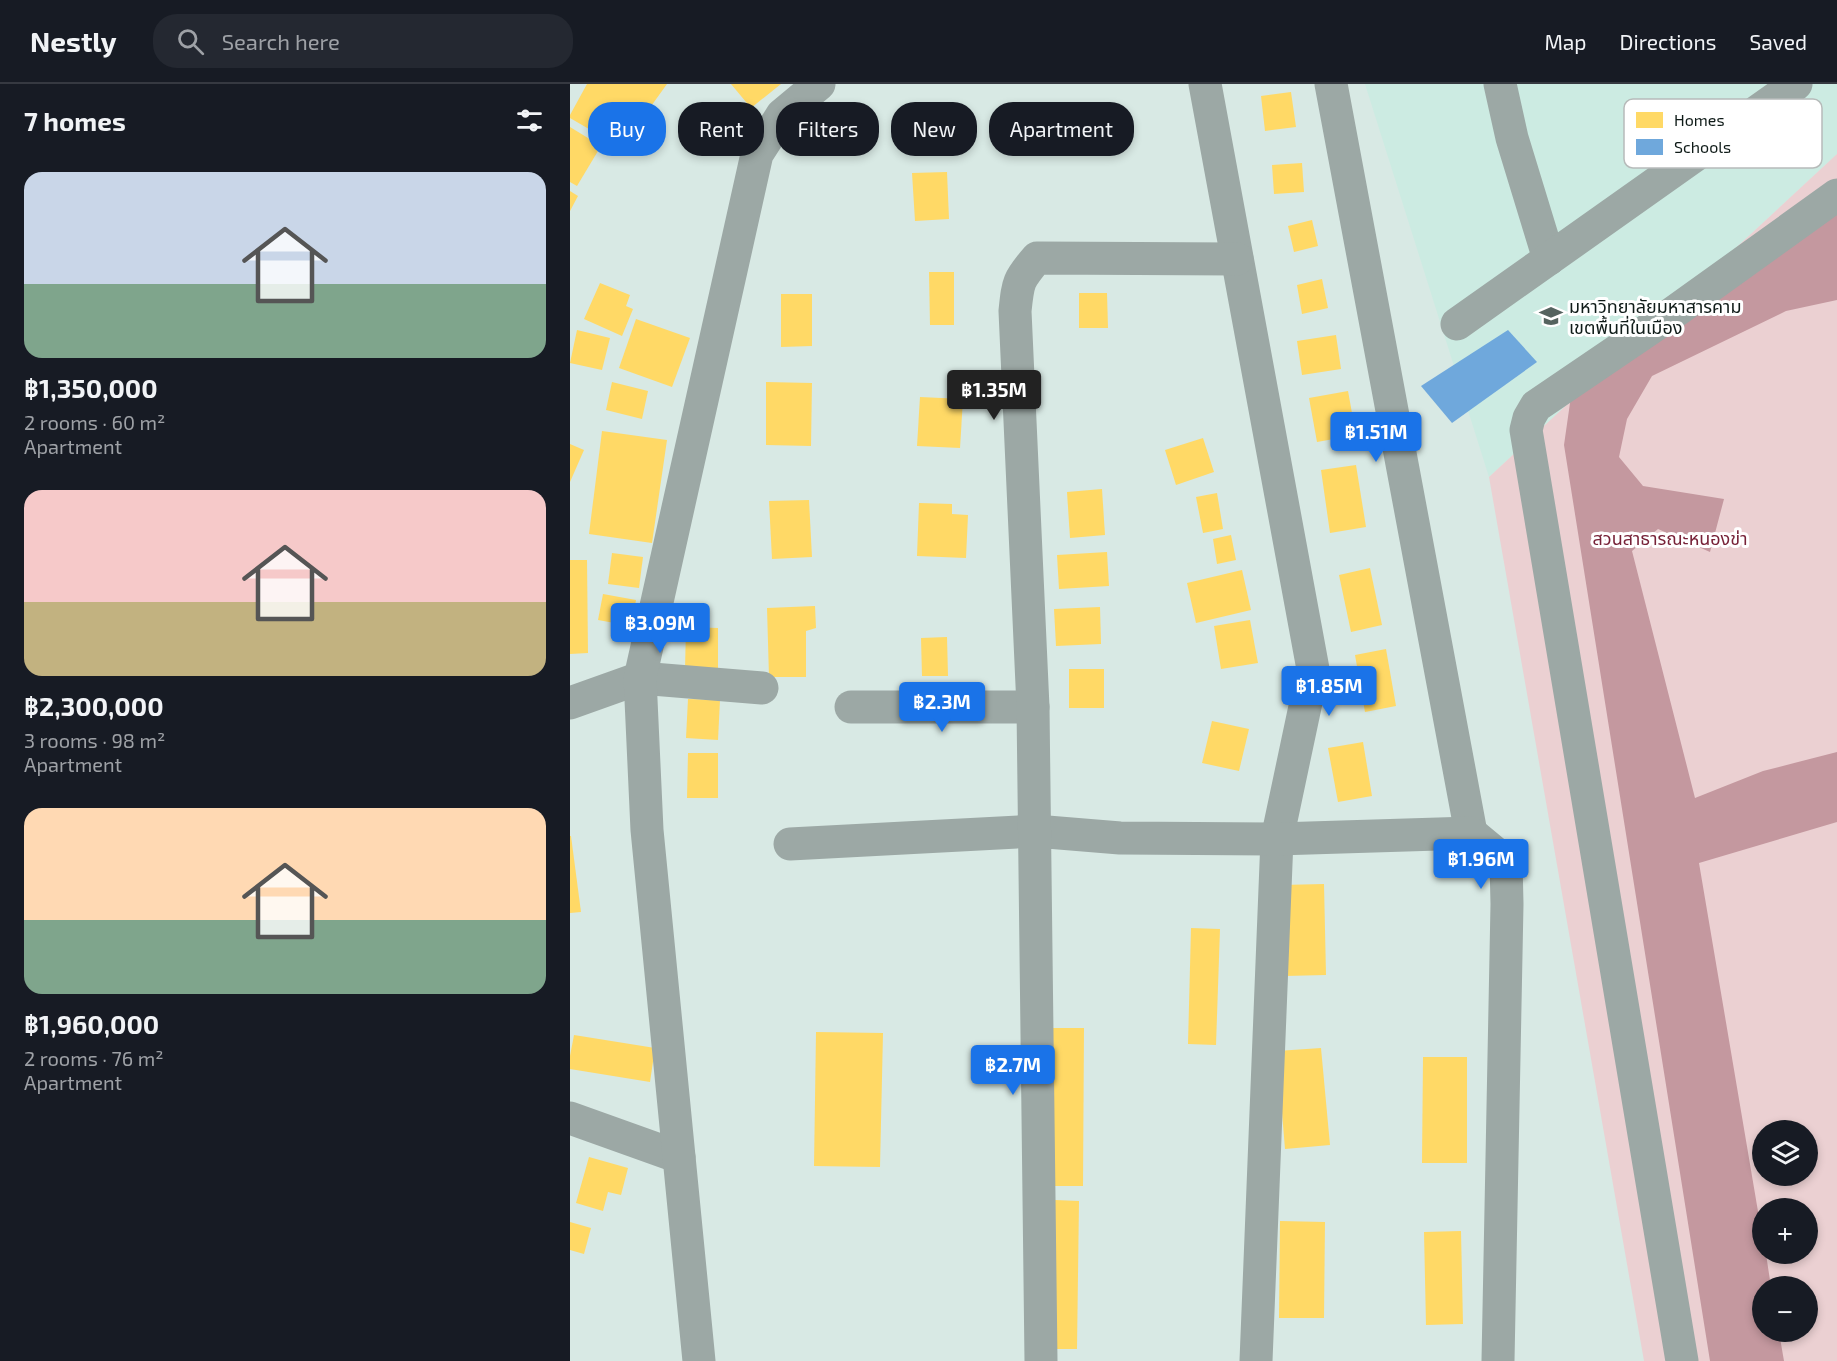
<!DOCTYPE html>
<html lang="en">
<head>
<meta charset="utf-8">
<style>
  :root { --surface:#171b24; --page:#242831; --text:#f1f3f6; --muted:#9ea1a6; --line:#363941; --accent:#1a73e8 }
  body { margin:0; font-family:"Exo 2","Noto Sans Thai",sans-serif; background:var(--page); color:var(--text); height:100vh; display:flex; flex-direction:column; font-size:22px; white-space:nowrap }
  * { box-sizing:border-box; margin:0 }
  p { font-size:20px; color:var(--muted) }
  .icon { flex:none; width:33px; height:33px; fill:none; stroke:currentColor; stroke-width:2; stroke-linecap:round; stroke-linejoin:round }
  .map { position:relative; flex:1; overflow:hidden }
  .panel { display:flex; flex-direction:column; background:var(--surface); width:570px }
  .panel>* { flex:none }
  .guide { position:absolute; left:18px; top:18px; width:570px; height:54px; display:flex; gap:12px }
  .fabs { position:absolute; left:1182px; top:1036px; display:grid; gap:12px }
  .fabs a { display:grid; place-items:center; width:66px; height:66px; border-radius:50%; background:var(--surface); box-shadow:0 3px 9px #0003; font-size:30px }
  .price { position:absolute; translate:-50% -51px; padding:0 14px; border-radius:6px; background:var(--accent); color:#fff; font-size:20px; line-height:39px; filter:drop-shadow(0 2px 3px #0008) }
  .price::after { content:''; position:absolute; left:50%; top:36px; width:18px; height:14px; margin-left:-9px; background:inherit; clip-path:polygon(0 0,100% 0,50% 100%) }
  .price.on { background:#222; color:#fff }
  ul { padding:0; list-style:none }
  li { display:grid; align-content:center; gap:12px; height:318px; padding:0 24px }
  li span { display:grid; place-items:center; height:186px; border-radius:18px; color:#555 }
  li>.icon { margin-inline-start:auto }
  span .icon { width:108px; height:108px; fill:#fffc; stroke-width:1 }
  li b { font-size:26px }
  h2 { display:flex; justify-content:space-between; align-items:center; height:72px; padding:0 24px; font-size:26px }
  .tag { padding:0 21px; border-radius:24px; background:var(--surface); box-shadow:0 3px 9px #0003; font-size:21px; line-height:54px }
  .tag.on { background:var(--accent); color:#fff }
  header { display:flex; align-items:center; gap:36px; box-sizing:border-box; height:84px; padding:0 30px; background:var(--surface); border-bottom:2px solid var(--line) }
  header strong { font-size:28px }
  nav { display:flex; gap:33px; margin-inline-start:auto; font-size:21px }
  .search { width:420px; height:54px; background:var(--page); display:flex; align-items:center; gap:15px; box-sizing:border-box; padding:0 21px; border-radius:24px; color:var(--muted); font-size:22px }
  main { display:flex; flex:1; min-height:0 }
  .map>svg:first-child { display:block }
  .built { fill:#ccebe2 }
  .green { fill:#ebd0d2; fill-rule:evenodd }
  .water { fill:#c4989f }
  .homes { fill:#ffd966 }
  .schools { fill:#6fa8dc }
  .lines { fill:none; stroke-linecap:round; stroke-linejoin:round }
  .minor { stroke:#9ca8a5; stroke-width:33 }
  .labels { text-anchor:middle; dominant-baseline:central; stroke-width:6; stroke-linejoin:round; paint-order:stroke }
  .poi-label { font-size:18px; fill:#0f1b18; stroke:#fff; text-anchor:start }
  .park-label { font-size:18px; fill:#772238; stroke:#fff }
  .key { fill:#fff; stroke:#b7bbba; stroke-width:1.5 }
  .key-label { font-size:16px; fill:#0f1b18 }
</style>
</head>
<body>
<header>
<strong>Nestly</strong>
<div class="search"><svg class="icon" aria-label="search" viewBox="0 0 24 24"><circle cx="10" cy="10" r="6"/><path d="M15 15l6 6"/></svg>Search here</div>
<nav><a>Map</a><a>Directions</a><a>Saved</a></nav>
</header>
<main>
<section class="panel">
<h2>7 homes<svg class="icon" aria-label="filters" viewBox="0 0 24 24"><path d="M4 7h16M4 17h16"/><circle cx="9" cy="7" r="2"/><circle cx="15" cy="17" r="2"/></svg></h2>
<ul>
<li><span style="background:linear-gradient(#c9d6e8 60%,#7fa58c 0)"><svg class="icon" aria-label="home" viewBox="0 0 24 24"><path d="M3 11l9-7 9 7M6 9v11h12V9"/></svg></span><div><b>฿1,350,000</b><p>2 rooms · 60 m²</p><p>Apartment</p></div></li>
<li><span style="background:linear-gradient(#f6c9c9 60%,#c2b280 0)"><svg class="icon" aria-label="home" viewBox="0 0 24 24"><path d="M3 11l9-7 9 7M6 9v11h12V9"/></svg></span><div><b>฿2,300,000</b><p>3 rooms · 98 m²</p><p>Apartment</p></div></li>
<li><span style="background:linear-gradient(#ffd9b3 60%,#7fa58c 0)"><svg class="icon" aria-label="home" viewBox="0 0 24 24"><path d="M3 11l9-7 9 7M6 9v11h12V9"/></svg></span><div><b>฿1,960,000</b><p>2 rooms · 76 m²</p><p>Apartment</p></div></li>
</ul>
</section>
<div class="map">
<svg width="1267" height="1277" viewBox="0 0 1267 1277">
  <rect width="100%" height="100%" fill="#d8e9e4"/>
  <polygon class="built" points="795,0 1267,0 1267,70 919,393"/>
  <path class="green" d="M 1267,70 L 1267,1277 L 1074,1277 L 919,393 ZM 1192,1047 L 1238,1047 L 1238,1092 L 1192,1092 ZM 1192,1125 L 1238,1125 L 1238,1170 L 1192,1170 ZM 1192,1203 L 1238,1203 L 1238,1248 L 1192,1248 Z"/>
  <polygon class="water" points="1267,118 1267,216 1216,227 1082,292 1057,335 1049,373 1073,402 1154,415 1140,468 1088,445 1062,467 1125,714 1193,687 1267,668 1267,738 1129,779 1192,1151 1192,1170 1196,1170 1201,1203 1192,1203 1192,1248 1209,1248 1214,1277 1140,1277 994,361 1002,305"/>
  <g class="homes">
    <polygon points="17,0 97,0 79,25 66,19 43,59 0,34 0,31"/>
    <polygon points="161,0 211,0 181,24"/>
    <polygon points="721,8 726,43 695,47 691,12"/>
    <polygon points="0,43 31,62 7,102 0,98"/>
    <polygon points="732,79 734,108 704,110 702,81"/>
    <polygon points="377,88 379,135 345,137 342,89"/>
    <polygon points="0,107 8,112 0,127"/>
    <polygon points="742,136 748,162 724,168 718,142"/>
    <polygon points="359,188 384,188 384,241 360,241"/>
    <polygon points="752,195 758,224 732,230 727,201"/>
    <polygon points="30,199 60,211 56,222 63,225 52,252 14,235"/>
    <polygon points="509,209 537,209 538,244 509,244"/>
    <polygon points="211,210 242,210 242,262 211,263"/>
    <polygon points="66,235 120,254 102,303 49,284"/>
    <polygon points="7,246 40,254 32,286 0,279"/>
    <polygon points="766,251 771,285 732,291 727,257"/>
    <polygon points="42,298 78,307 72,335 36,326"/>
    <polygon points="196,298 242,299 241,362 196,361"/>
    <polygon points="778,307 786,351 747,358 739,314"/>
    <polygon points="350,313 393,315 390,364 347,362"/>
    <polygon points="32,347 97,356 82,459 19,450"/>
    <polygon points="633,354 644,388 606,401 595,366"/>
    <polygon points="0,360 14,366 0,398"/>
    <polygon points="786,381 796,443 760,449 751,386"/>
    <polygon points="532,405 535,451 500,454 497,408"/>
    <polygon points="647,409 653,445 633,449 626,413"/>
    <polygon points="239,416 242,473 202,475 199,417"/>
    <polygon points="349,419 382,420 382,430 398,431 396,474 347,472"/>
    <polygon points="661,451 666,476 647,480 643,455"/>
    <polygon points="537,468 539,502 489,505 487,471"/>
    <polygon points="42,469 73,473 69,504 38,500"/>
    <polygon points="0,476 17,476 18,569 0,570"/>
    <polygon points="800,484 812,541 781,548 769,491"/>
    <polygon points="672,486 681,526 626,539 617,499"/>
    <polygon points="33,510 66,516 61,542 28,536"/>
    <polygon points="245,522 246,544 236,547 236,593 199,593 197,524"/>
    <polygon points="530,523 531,560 486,562 484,525"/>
    <polygon points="680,536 688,579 651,585 644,542"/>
    <polygon points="116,543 148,544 148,587 115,586"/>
    <polygon points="377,553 378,592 352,592 351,554"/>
    <polygon points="816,565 826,622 795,628 785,571"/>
    <rect x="499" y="585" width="35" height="39"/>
    <polygon points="118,615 150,616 148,656 116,654"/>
    <polygon points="642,637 679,645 669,687 632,679"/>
    <polygon points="793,658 802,712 768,718 758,664"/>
    <polygon points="118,669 148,669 148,714 117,714"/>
    <polygon points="0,752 1,752 11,828 0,829"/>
    <polygon points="754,800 756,891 715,892 711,801"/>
    <polygon points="621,844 650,845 646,961 618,960"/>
    <polygon points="481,944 514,944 513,1102 481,1102"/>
    <polygon points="246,948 313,949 310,1083 244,1082"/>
    <polygon points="4,951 85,964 80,998 0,985 0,972"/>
    <polygon points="751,964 760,1061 715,1065 707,967"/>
    <polygon points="853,973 897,973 897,1079 852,1079"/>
    <polygon points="19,1073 58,1084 51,1111 38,1108 33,1127 6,1119"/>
    <polygon points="485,1116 509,1117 507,1265 483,1265"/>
    <polygon points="710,1137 755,1138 754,1234 709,1234"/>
    <polygon points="0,1138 21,1144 14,1170 0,1166"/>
    <polygon points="891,1147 893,1240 856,1241 854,1148"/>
  </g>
  <polygon class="schools" points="938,246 967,278 882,339 851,302"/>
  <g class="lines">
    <g class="minor">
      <polyline points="635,0 743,585 707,755 686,1277"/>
      <polyline points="761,0 901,749"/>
      <polyline points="930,0 942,54 979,175"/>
      <polyline points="887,240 1226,0"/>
      <polyline points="0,619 70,594 192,604"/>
      <polyline points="281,623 463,623"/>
      <polyline points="220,760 465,747 550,754 707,755 901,749 936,778 937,820 928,1277"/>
      <polyline points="0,1034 109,1073"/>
      <polyline points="129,1277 77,746 70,594 187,70 212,31 249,0"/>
      <path d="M 471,1277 L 463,623 L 445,227 C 448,198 448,196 467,174 L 667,175"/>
      <polyline points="1112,1277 956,346 959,334 966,322 1100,231 1267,111"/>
    </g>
  </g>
  <defs>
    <g id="university-bare" transform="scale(1.8)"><path d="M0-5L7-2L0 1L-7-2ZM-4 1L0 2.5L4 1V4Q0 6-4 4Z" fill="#55635f" stroke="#fff" stroke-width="2.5" paint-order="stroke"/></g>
  </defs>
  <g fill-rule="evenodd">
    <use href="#university-bare" x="981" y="232"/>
  </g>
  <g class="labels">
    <g class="poi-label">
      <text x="999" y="222">มหาวิทยาลัยมหาสารคาม<tspan x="999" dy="21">เขตพื้นที่ในเมือง</tspan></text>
    </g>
    <g class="park-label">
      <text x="1100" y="454">สวนสาธารณะหนองข่า</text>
    </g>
  </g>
  <rect x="1054" y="15" width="198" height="69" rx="9" class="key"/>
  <rect x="1066" y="28" width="27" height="16" fill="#ffd966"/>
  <rect x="1066" y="55" width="27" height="16" fill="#6fa8dc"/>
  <g class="key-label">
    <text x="1104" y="42">Homes</text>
    <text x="1104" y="69">Schools</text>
  </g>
</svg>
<div class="fabs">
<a><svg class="icon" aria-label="layers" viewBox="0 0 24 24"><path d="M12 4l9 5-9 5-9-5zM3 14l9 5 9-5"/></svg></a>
<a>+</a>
<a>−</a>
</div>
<b class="price on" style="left:424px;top:337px">฿1.35M</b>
<b class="price" style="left:806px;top:379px">฿1.51M</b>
<b class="price" style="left:90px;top:570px">฿3.09M</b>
<b class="price" style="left:759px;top:633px">฿1.85M</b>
<b class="price" style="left:372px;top:649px">฿2.3M</b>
<b class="price" style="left:911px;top:806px">฿1.96M</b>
<b class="price" style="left:443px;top:1012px">฿2.7M</b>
<div class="guide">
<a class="tag on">Buy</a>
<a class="tag">Rent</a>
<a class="tag">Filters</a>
<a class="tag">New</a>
<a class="tag">Apartment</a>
</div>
</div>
</main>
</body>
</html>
